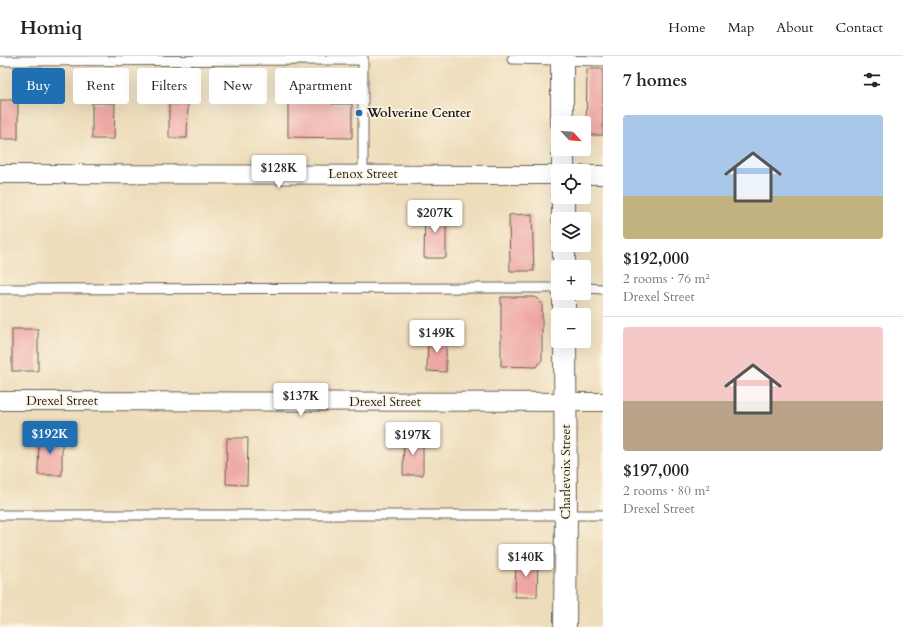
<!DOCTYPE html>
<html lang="en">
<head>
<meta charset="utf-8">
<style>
  :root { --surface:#fff; --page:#f2f2f2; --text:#222; --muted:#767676; --line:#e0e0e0; --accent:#1f6fb2 }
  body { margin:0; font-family:Cardo,serif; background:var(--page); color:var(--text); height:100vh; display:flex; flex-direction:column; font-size:15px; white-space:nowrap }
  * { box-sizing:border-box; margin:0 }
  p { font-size:13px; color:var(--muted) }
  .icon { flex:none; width:22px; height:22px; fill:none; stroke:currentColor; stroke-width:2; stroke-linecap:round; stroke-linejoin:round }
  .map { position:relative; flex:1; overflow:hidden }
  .details { display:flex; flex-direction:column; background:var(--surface); width:300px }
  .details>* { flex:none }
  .guide { position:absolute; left:12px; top:12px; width:380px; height:36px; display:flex; gap:8px }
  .needle { width:26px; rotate:116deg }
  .controls { position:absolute; left:551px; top:60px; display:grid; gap:8px }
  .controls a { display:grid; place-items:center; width:40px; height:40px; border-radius:4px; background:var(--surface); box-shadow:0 4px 16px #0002; font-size:20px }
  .price { position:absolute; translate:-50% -34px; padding:0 9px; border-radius:4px; background:#fff; color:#222; font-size:13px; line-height:26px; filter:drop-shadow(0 1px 2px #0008) }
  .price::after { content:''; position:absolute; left:50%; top:24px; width:12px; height:9px; margin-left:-6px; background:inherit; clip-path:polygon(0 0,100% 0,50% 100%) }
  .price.active { background:var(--accent); color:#fff }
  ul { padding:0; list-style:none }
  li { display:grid; align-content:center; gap:8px; height:212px; padding:0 20px }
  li+li { border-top:1px solid var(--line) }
  li span { display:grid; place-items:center; height:124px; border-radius:4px; color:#555 }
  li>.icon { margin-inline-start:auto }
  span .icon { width:72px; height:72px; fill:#fffc; stroke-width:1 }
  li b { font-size:17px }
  h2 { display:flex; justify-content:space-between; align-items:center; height:48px; padding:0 20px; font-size:17px }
  .tag { padding:0 14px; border-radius:4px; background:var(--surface); box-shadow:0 4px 16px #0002; font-size:14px; line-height:36px }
  .tag.active { background:var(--accent); color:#fff }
  header { display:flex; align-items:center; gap:24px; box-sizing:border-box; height:56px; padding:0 20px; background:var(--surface); border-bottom:1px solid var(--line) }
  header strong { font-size:19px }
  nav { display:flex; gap:22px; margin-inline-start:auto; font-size:14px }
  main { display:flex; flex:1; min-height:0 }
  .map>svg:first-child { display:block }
  .building { fill:#eea6a2 }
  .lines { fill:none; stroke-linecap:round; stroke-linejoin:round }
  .lane-casing { stroke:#666054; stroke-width:11 }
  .street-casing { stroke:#666054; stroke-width:20 }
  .secondary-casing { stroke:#666054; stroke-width:24 }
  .lane { stroke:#fff; stroke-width:9 }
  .street { stroke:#fff; stroke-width:18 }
  .secondary { stroke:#fff; stroke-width:22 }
  .poi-dot { fill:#1f6fb2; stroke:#fcf5e5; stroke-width:1.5 }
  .labels { text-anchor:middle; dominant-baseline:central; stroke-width:3.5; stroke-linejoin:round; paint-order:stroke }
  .poi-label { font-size:13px; font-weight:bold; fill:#1c1c1c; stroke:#fcf5e5; text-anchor:start }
  .street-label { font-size:13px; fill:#1c1c1c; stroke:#fcf5e5 }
</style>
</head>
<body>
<header>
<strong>Homiq</strong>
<nav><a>Home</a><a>Map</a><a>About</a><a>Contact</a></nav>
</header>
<main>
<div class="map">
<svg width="603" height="571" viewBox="0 0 603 571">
  <rect width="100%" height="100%" fill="#fcf5e5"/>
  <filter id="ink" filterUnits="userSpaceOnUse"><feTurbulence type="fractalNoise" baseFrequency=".025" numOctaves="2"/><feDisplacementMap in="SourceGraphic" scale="8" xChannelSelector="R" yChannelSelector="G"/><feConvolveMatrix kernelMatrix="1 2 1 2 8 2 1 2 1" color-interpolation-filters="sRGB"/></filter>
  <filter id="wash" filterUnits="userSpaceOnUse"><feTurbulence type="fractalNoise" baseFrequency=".012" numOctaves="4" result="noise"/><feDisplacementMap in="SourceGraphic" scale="16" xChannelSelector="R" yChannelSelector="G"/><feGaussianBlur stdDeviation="0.9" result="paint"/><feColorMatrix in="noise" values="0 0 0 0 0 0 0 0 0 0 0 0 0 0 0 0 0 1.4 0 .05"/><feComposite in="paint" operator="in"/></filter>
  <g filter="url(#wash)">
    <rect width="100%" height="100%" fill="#edb"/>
    <g id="blocks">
      <g class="building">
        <polygon points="587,13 603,13 603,79 586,79"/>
        <polygon points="288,28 319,28 319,39 332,39 332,48 352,48 352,82 288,81"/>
        <rect x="0" y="44" width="18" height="39"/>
        <polygon points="92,47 115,47 114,83 92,83"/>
        <polygon points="169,48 188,48 187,82 169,82"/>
        <polygon points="425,153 446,153 446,202 424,202"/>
        <polygon points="532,158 534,215 510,215 509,159"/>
        <polygon points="501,241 535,241 542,248 542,304 536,311 501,310"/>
        <rect x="12" y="273" width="26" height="42"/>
        <polygon points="428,281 446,281 446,316 427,315"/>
        <polygon points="39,378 62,378 62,419 38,419"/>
        <polygon points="404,381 423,381 423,419 403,419"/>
        <polygon points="227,382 248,382 247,429 226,428"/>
        <polygon points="516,504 538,504 537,541 515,541"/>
      </g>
    </g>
  </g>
  <g filter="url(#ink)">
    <use href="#blocks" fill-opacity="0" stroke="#666054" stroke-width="1"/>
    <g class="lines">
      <g class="lane-casing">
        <g id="lane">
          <polyline points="512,3 603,5"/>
          <polyline points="0,5 363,4"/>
          <polyline points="363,118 363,0"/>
          <polyline points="584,232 603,233"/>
          <polyline points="0,233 558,232"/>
          <polyline points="0,459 603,459"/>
        </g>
      </g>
      <g class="street-casing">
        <g id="street">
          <polyline points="0,118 558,119"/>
          <polyline points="584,119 603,119"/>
          <polyline points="0,345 603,346"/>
        </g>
      </g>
      <g class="secondary-casing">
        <g id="secondary">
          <polyline points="562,0 562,67"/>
          <polyline points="563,93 563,115"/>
          <polyline points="563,141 563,163"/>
          <polyline points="564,189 564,211"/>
          <polyline points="564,237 564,259"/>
          <polyline points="565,285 566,459 565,571"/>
        </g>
      </g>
      <use href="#lane" class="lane"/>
      <use href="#street" class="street"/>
      <use href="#secondary" class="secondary"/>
    </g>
  </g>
  <circle class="poi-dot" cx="359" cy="57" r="4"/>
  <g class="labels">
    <g class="poi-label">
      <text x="367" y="57">Wolverine Center</text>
    </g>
    <g class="street-label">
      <text x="363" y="118">Lenox Street</text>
      <text x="62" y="345">Drexel Street</text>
      <text x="385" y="346">Drexel Street</text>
      <text transform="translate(566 416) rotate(-90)">Charlevoix Street</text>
    </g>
  </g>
</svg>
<div class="controls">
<a><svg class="needle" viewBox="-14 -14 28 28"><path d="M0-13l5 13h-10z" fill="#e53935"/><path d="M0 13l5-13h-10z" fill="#767676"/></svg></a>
<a><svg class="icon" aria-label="locate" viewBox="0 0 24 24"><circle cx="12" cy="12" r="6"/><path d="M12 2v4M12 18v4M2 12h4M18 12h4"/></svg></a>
<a><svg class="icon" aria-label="layers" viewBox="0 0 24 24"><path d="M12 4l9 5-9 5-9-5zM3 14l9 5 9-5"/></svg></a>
<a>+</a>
<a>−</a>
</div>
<b class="price" style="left:279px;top:133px">$128K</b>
<b class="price" style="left:435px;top:178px">$207K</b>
<b class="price" style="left:437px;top:298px">$149K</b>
<b class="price" style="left:301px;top:361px">$137K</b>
<b class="price active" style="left:50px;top:399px">$192K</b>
<b class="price" style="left:413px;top:400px">$197K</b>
<b class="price" style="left:526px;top:522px">$140K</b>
<div class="guide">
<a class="tag active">Buy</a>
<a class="tag">Rent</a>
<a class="tag">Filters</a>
<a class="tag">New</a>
<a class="tag">Apartment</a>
</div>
</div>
<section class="details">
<h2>7 homes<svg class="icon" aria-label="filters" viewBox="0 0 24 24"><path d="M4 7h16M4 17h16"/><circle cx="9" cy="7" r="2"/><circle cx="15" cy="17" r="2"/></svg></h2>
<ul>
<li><span style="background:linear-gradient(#a9c7e8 65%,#c2b280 0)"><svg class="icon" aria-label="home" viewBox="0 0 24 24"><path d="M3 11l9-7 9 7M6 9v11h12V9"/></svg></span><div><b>$192,000</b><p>2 rooms · 76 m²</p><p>Drexel Street</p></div></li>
<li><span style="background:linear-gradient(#f6c9c9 60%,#b9a48a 0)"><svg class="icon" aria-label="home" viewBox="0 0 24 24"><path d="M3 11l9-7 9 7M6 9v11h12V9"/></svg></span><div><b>$197,000</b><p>2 rooms · 80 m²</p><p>Drexel Street</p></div></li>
</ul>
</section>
</main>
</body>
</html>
